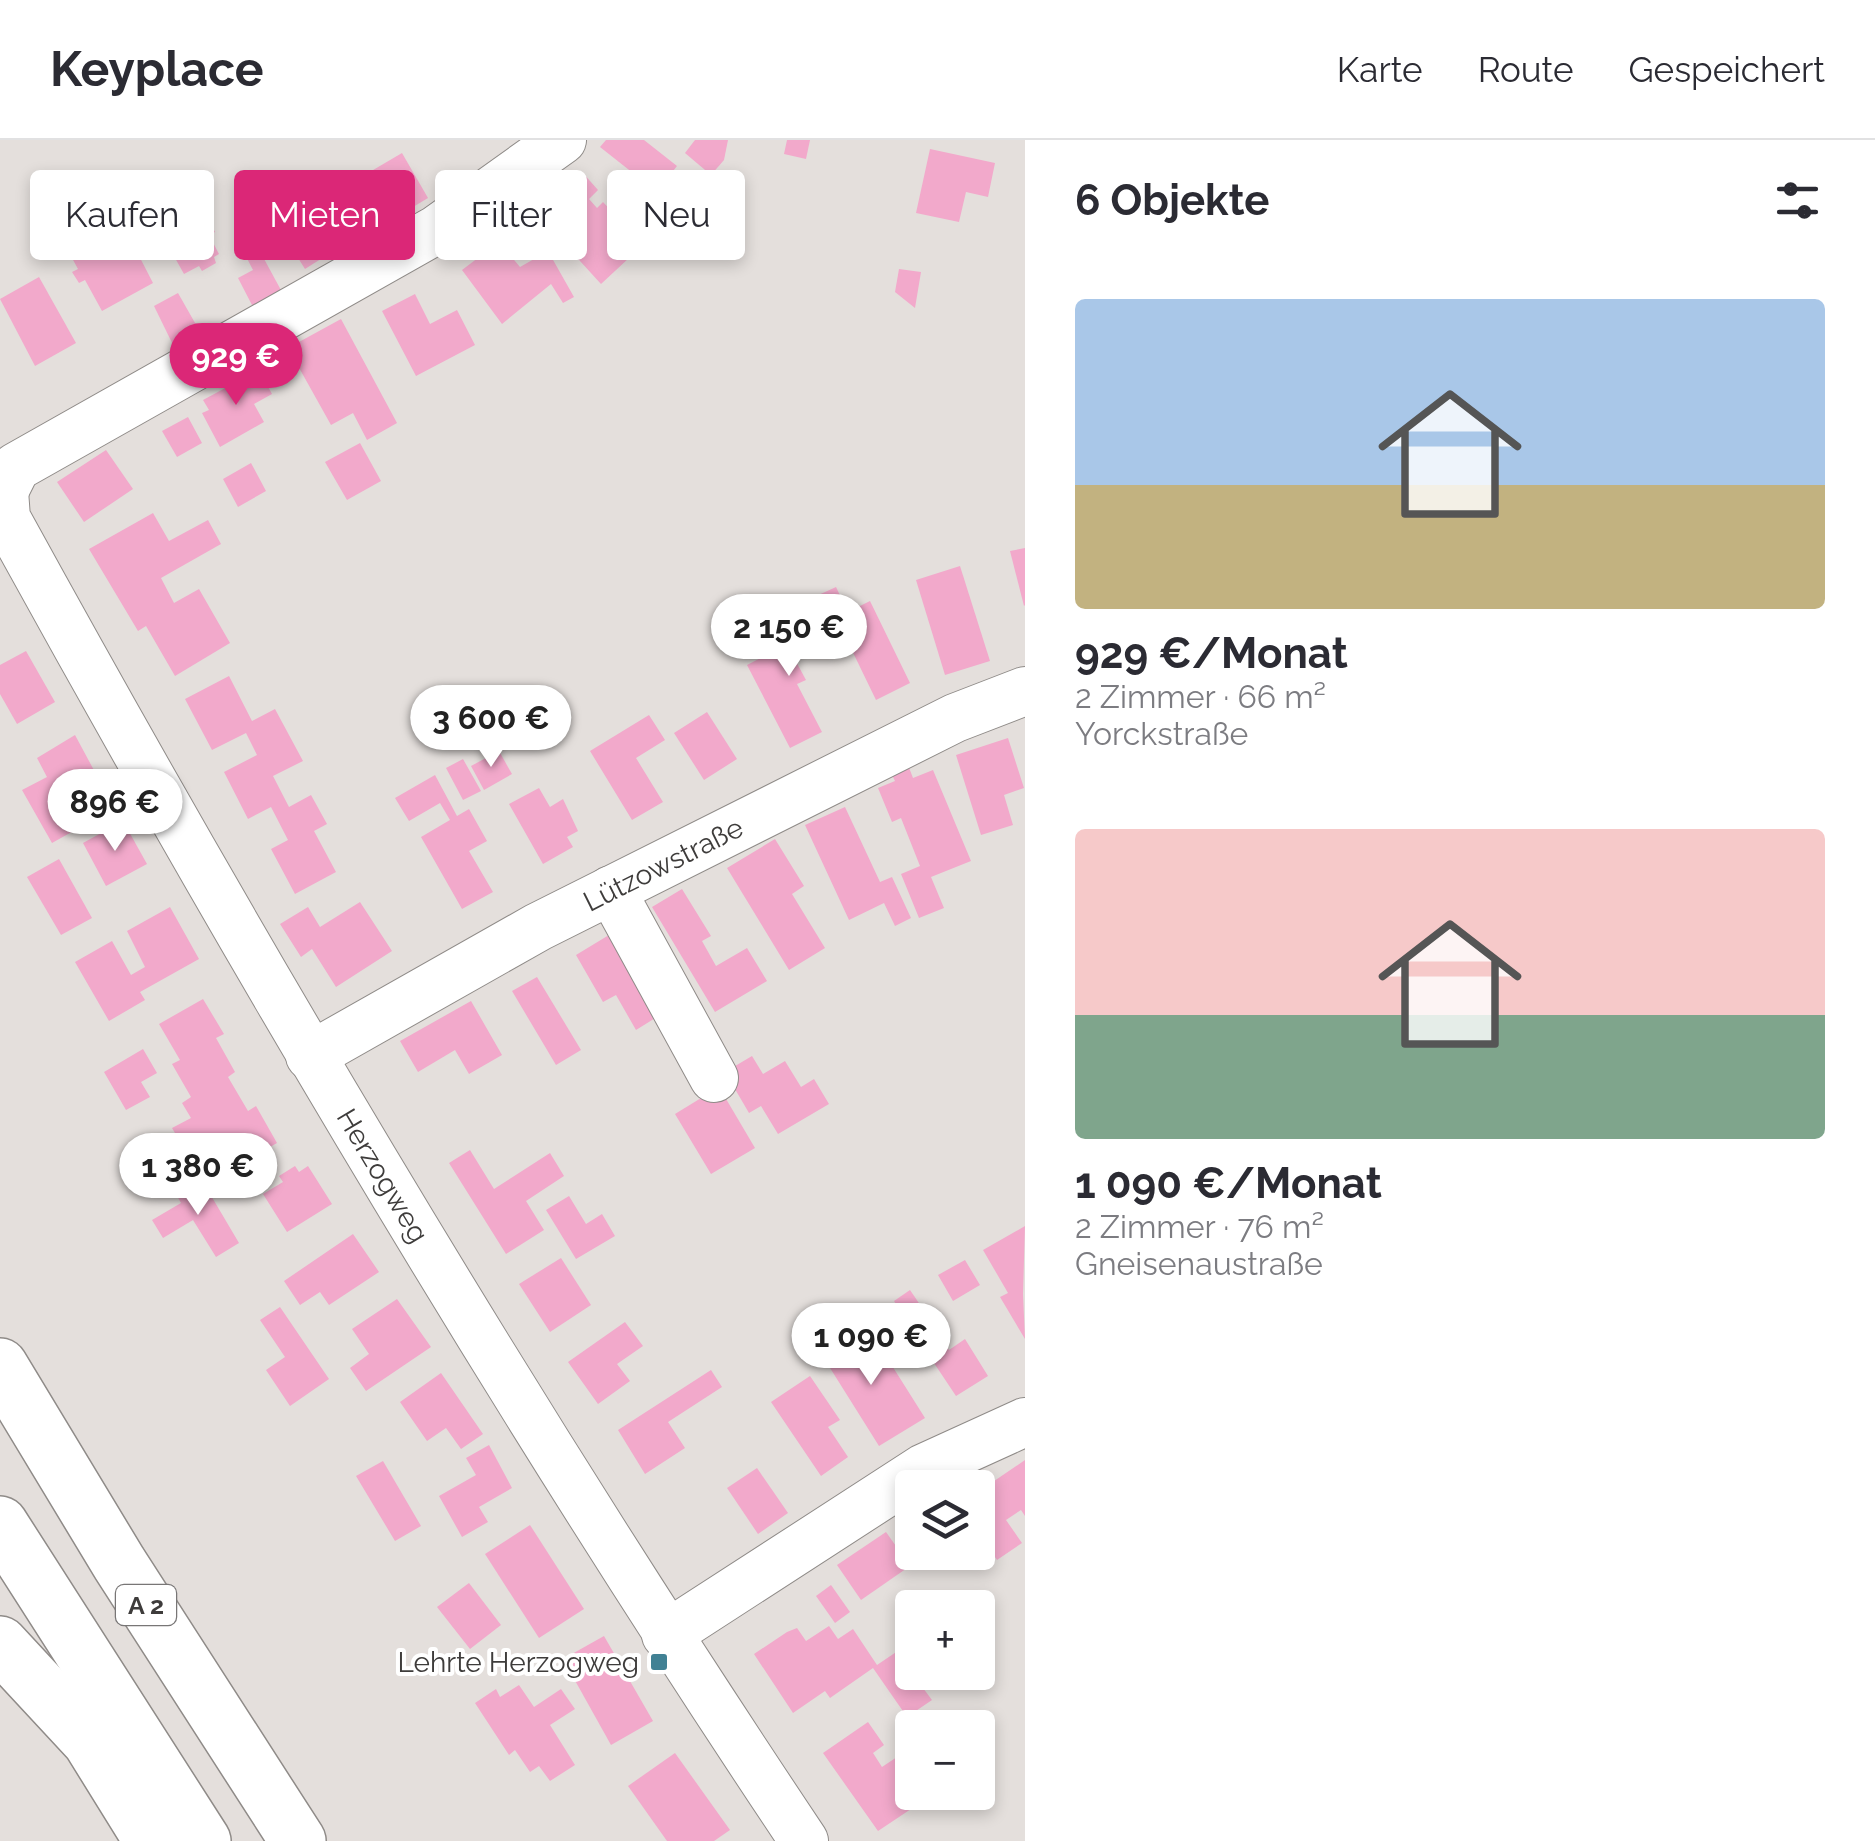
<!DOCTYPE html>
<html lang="de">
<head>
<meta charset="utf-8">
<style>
  :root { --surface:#fff; --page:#f7f7f7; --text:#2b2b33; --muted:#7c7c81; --line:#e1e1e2; --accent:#db2777 }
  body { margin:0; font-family:Raleway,sans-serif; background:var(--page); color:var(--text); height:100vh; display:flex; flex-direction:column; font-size:38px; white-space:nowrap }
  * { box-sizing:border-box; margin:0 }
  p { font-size:32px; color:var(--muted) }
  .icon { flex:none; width:55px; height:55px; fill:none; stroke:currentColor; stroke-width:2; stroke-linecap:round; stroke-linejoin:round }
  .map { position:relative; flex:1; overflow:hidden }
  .sheet { display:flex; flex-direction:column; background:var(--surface); width:850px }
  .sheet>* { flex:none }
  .hud { position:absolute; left:30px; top:30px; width:845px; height:90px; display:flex; gap:20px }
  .controls { position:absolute; left:895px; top:1330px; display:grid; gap:20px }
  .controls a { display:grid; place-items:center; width:100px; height:100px; border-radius:10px; background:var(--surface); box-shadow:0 5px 15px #0003; font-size:50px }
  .price { position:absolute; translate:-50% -85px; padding:0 22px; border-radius:35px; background:#fff; color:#222; font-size:32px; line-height:65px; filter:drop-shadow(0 2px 5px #0008) }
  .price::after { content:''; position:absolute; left:50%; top:60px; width:30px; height:22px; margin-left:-15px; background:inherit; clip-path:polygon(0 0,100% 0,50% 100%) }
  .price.on { background:var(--accent); color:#fff }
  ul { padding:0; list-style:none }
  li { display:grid; align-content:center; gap:20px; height:530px; padding:0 50px }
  li span { display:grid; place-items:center; height:310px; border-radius:10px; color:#555 }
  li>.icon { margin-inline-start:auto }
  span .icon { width:180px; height:180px; fill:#fffc; stroke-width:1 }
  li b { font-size:42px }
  h2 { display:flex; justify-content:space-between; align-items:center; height:120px; padding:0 50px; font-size:42px }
  .chip { padding:0 35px; border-radius:10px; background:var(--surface); box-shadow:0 5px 15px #0003; font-size:35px; line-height:90px }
  .chip.on { background:var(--accent); color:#fff }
  header { display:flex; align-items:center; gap:60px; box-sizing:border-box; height:140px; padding:0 50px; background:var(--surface); border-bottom:2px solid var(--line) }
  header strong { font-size:48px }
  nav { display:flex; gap:55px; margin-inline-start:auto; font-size:35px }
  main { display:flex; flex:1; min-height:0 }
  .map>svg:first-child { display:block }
  .building { fill:#f2a9cb }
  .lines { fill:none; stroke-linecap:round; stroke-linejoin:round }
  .minor-casing { stroke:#8f8b88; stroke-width:50 }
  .highway-casing { stroke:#8f8b88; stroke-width:58 }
  .minor { stroke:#fff; stroke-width:48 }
  .highway { stroke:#fff; stroke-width:55 }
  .poi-dot { fill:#418194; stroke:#fff; stroke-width:4 }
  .labels { text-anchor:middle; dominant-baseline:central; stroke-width:8; stroke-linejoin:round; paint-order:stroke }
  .shield { fill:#fff; stroke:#787676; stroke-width:2.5 }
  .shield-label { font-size:25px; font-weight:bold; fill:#3e3c3b }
  .street-label { font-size:28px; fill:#3e3c3b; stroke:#fff }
  .poi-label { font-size:28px; fill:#3e3c3b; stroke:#fff; text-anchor:end }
</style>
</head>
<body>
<header>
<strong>Keyplace</strong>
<nav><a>Karte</a><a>Route</a><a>Gespeichert</a></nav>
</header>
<main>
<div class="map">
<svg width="1025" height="1701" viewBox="0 0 1025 1701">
  <rect width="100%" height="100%" fill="#e4dfdc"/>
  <g class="building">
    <polygon points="606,0 644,0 677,26 669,36 680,45 669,59 657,52 600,7"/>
    <polygon points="695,0 728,0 724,20 711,35 685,13"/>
    <polygon points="787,0 810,0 806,19 784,14"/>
    <polygon points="930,9 995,23 988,57 966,52 959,82 916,73"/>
    <polygon points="402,13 428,58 378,88 351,43"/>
    <polygon points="582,32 598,50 589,59 597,68 603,62 643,105 601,144 560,99 568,91 545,66"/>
    <polygon points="252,54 267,85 252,92 236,62"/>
    <polygon points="294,58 311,87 337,71 354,98 305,129 270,73"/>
    <polygon points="203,69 215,92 209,95 219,114 214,117 216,123 202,131 199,126 184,134 161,93"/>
    <polygon points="120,79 153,143 102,171 85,140 79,143 72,132 78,129 66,107"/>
    <polygon points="250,93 282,152 253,167 238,138 253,130 237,99"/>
    <polygon points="499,102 520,127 548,111 574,157 563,163 551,144 502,184 462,130"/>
    <polygon points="899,129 921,132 915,168 895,152"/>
    <polygon points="39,137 76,203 35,226 0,159"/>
    <polygon points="178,153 203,197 176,211 154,166"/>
    <polygon points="415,154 430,184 457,170 475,205 416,236 382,171"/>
    <polygon points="341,179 397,283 367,300 353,273 331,285 288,208"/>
    <polygon points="259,230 272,254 254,264 264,282 220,307 202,273 209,270 203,260"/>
    <polygon points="188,277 202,303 177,317 162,291"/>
    <polygon points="360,303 381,341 347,360 325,322"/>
    <polygon points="106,310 133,349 84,382 57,342"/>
    <polygon points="251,323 266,351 238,367 223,339"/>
    <polygon points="153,373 169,401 208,380 221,404 161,438 174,463 199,449 230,503 175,536 146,486 138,491 89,409"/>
    <polygon points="1025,408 1025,465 1024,466 1010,411"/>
    <polygon points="960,426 990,521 945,535 916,440"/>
    <polygon points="836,447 848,472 870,461 910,543 876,560 844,494 834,499 814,457"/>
    <polygon points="806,467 823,500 793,516 806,540 797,544 822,592 790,608 747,525 786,505 775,483"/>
    <polygon points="26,511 55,562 17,584 0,554 0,525"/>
    <polygon points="229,536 252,581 275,569 303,621 273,636 289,667 311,655 327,684 314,691 336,732 295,754 271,709 288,700 271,667 248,679 224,632 257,615 246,593 212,610 185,559"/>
    <polygon points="707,572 737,619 704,640 674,593"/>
    <polygon points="649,575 665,600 636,618 663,662 632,680 590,611"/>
    <polygon points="75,595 103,647 66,667 77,689 52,703 22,650 47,637 37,618"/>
    <polygon points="1008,598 1024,648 1004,655 1013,685 981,695 956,615"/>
    <polygon points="499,611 512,634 484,650 471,626"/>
    <polygon points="463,619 481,651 463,660 446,628"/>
    <polygon points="908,625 913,638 933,630 971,721 931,737 944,768 919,778 901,734 920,726 901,678 892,682 878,648 895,641 891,633"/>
    <polygon points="435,635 457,676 469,669 487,701 469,711 493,752 462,769 421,697 450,680 440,663 409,681 395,658"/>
    <polygon points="539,648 550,667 563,659 578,691 567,697 573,707 543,724 509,664"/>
    <polygon points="845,667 880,742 892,737 911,778 895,786 884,763 849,780 805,685"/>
    <polygon points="123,681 147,724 106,746 83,703"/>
    <polygon points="775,699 804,746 792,754 825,808 789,830 727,728"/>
    <polygon points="59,719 92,778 61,795 27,737"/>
    <polygon points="682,749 711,796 702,801 716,826 747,808 767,841 715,872 652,767"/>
    <polygon points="360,762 392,811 336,847 312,809 301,817 280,784 308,767 320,787"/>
    <polygon points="170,767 199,819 140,852 145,860 109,881 75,822 112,801 131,835 145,827 127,791"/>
    <polygon points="609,795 665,872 636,890 616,855 603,862 576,815"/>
    <polygon points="537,837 581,910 556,925 512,851"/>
    <polygon points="203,859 224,894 216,898 235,932 228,937 248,971 256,966 277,1003 233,1028 230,1022 223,1026 215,1013 194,1025 172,988 191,978 182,963 191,957 172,924 180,920 159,884"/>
    <polygon points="471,861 502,915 469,934 455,910 418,932 400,901"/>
    <polygon points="143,909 157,933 141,942 150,957 126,970 104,932"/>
    <polygon points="752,916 763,934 785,921 801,947 814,939 829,964 778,994 761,966 749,973 725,932"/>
    <polygon points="719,947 755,1008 711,1034 675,974"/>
    <polygon points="470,1010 494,1049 550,1013 564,1036 526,1061 544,1090 506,1114 449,1023"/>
    <polygon points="295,1026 299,1032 308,1026 332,1064 287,1092 263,1054 283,1042 279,1036"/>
    <polygon points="200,1037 239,1103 216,1117 193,1080 163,1098 152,1080 181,1063 175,1052"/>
    <polygon points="569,1056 586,1084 602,1074 615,1096 576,1119 546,1070"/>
    <polygon points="1025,1086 1023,1154 1025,1199 1000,1157 1008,1153 983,1110"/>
    <polygon points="353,1094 379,1132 329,1165 320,1152 300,1165 284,1141"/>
    <polygon points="561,1118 591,1165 550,1192 519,1144"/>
    <polygon points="965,1120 980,1145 953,1161 938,1135"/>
    <polygon points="910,1150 923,1169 906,1180 894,1161"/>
    <polygon points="397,1159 431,1207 366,1251 350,1228 369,1214 352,1189"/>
    <polygon points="280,1167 329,1239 290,1266 266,1230 285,1217 260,1180"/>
    <polygon points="625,1182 643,1206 617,1224 630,1241 598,1264 568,1222"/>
    <polygon points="842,1188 864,1225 884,1213 925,1278 879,1306 815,1204"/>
    <polygon points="936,1190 949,1210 965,1199 988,1236 956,1256 932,1220 922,1226 910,1207"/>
    <polygon points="711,1230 722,1247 668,1282 685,1308 645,1334 618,1290"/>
    <polygon points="441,1233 483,1294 461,1309 446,1288 427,1301 400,1262"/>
    <polygon points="810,1236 840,1280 828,1287 848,1317 821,1336 771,1262"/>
    <polygon points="489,1305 512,1348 479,1367 488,1382 462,1397 439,1356 476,1335 466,1318"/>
    <polygon points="1025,1320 1025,1376 1021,1370 1006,1380 1022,1403 997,1420 978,1392 978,1352"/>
    <polygon points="383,1321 421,1386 395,1401 356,1336"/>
    <polygon points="757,1328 788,1373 758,1394 727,1348"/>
    <polygon points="530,1385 584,1469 539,1498 485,1414"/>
    <polygon points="886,1392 910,1426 861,1460 837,1425"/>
    <polygon points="469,1443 501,1485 470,1509 437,1467"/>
    <polygon points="831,1445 850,1472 835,1483 816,1456"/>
    <polygon points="829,1486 838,1499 853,1489 877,1525 911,1502 912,1532 919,1532 914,1536 932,1560 907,1577 873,1528 830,1558 825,1551 793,1573 754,1514 787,1492 797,1488 806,1501"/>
    <polygon points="604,1496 653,1581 611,1605 563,1519"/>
    <polygon points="519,1545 534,1567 561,1549 575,1569 550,1585 575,1625 550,1641 539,1626 530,1632 515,1610 509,1615 475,1563 496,1549 500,1557"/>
    <polygon points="868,1582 884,1605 873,1613 882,1627 912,1607 912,1645 900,1654 911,1669 878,1691 823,1613"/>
    <polygon points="675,1613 730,1690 714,1701 667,1701 628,1646"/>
  </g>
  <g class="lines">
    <g class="minor-casing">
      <g id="minor">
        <path id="s1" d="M 4,351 L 6,378 C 254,830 517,1272 804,1701"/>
        <polyline points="4,351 16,327 436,90 562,0"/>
        <polyline points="611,750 714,938"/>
        <path id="s2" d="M 310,916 L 538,787 L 955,578 L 1025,551"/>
        <polyline points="666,1495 924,1328 1025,1282"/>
      </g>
    </g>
    <g class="highway-casing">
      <g id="highway">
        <polyline points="0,1226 119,1423 298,1701"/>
        <polyline points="0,1384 203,1701"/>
        <polyline points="0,1504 90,1601 152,1701"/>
      </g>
    </g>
    <use href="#minor" class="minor"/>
    <use href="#highway" class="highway"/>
  </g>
  <rect class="poi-dot" x="649" y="1512" width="20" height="20" rx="5"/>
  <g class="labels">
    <rect class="shield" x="116" y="1445" width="60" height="40" rx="8"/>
    <g class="shield-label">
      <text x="146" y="1465">A 2</text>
    </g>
    <g class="street-label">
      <text stroke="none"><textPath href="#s2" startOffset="402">Lützowstraße</textPath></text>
      <text stroke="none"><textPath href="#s1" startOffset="785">Herzogweg</textPath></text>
    </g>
    <g class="poi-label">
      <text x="639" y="1522">Lehrte Herzogweg</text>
    </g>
  </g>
</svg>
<div class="controls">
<a><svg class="icon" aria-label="layers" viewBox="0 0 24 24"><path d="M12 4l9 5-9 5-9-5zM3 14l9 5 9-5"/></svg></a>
<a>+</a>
<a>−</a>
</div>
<b class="price on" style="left:236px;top:268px">929 €</b>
<b class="price" style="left:789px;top:539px">2 150 €</b>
<b class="price" style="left:491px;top:630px">3 600 €</b>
<b class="price" style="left:115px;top:714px">896 €</b>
<b class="price" style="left:198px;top:1078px">1 380 €</b>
<b class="price" style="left:871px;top:1248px">1 090 €</b>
<div class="hud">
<a class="chip">Kaufen</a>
<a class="chip on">Mieten</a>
<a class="chip">Filter</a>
<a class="chip">Neu</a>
</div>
</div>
<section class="sheet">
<h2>6 Objekte<svg class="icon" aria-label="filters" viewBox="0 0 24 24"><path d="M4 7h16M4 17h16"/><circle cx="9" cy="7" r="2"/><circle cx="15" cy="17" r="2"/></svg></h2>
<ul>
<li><span style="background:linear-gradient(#a9c7e8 60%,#c2b280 0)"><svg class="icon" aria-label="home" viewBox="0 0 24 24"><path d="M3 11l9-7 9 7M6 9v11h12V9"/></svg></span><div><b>929 €/Monat</b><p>2 Zimmer · 66 m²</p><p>Yorckstraße</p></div></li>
<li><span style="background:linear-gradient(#f6c9c9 60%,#7fa58c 0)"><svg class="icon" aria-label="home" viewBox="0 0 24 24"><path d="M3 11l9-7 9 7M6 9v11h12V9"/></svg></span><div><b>1 090 €/Monat</b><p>2 Zimmer · 76 m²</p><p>Gneisenaustraße</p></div></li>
</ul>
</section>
</main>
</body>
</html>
